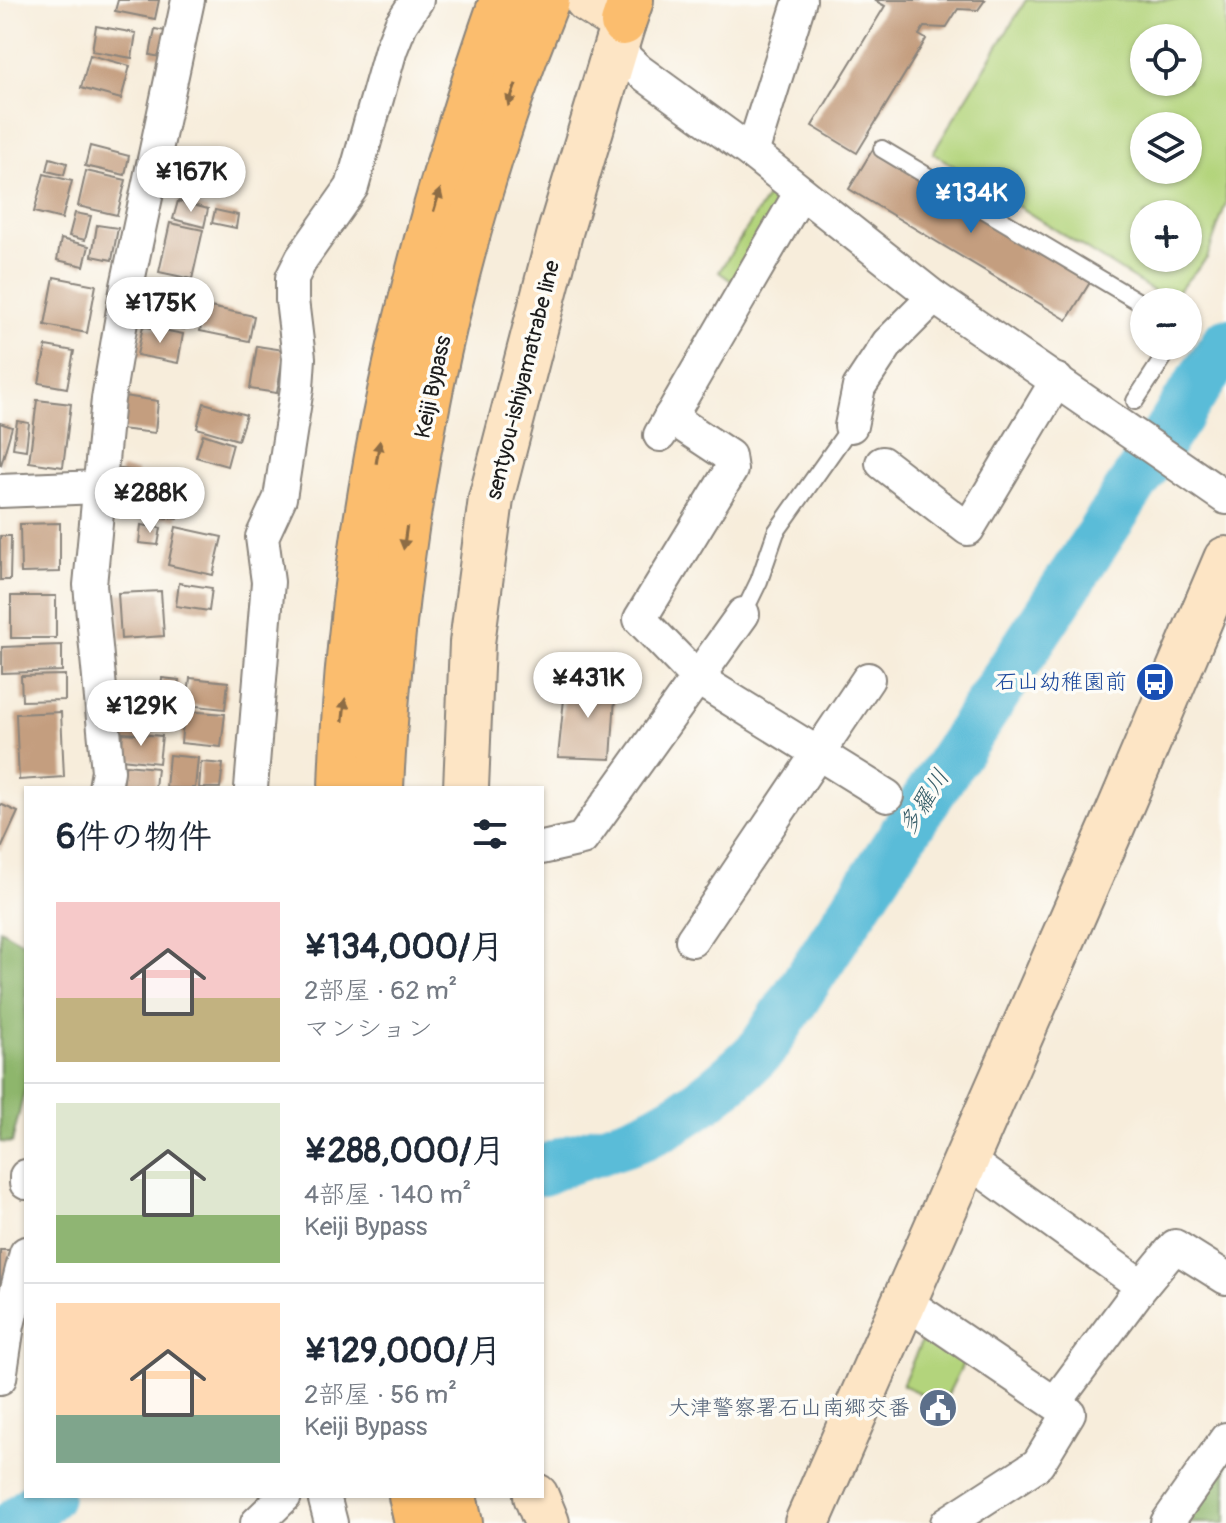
<!DOCTYPE html>
<html lang="ja">
<head>
<meta charset="utf-8">
<style>
  :root { --surface:#fff; --page:#f6f6f7; --text:#1f2937; --muted:#747a83; --line:#e0e1e3; --accent:#1f6fb2 }
  body { margin:0; font-family:Pangolin,"Klee One",sans-serif; background:var(--page); color:var(--text); height:100vh; display:flex; flex-direction:column; font-size:30px; white-space:nowrap }
  * { box-sizing:border-box; margin:0 }
  p { font-size:26px; color:var(--muted) }
  .icon { flex:none; width:44px; height:44px; fill:none; stroke:currentColor; stroke-width:2; stroke-linecap:round; stroke-linejoin:round }
  .map { position:relative; flex:1; overflow:hidden }
  .drawer { position:absolute; left:24px; top:786px; width:520px; height:712px; display:flex; flex-direction:column; background:var(--surface); border-radius:0px; box-shadow:0 2px 6px #0004 }
  .drawer>* { flex:none }
  .buttons { position:absolute; left:1130px; top:24px; display:grid; gap:16px }
  .buttons a { display:grid; place-items:center; width:72px; height:72px; border-radius:50%; background:var(--surface); box-shadow:0 2px 6px #0004; font-size:40px }
  .price { position:absolute; translate:-50% -68px; padding:0 18px; border-radius:28px; background:#fff; color:#222; font-size:26px; line-height:52px; filter:drop-shadow(0 2px 4px #0008) }
  .price::after { content:''; position:absolute; left:50%; top:48px; width:24px; height:18px; margin-left:-12px; background:inherit; clip-path:polygon(0 0,100% 0,50% 100%) }
  .price.on { background:var(--accent); color:#fff }
  ul { padding:0; list-style:none }
  li { display:flex; align-items:center; gap:24px; height:200px; padding:0 32px }
  li+li { border-top:2px solid var(--line) }
  li span { display:grid; place-items:center; flex:none; width:224px; height:160px; border-radius:0px; color:#555 }
  li>.icon { margin-inline-start:auto }
  span .icon { width:96px; height:96px; fill:#fffc; stroke-width:1 }
  li b { font-size:34px }
  h2 { display:flex; justify-content:space-between; align-items:center; height:96px; padding:0 32px; font-size:34px }
  .map>svg:first-child { display:block }
  .green { fill:#b3d47c; stroke:#68784c; stroke-width:2; fill-rule:evenodd }
  .forest { fill:#8eb66c; stroke:#556944; stroke-width:2 }
  .lines { fill:none; stroke-linecap:round; stroke-linejoin:round }
  .river { stroke:#5abcd8; stroke-width:50 }
  .building { fill:#c49e7f }
  .lane-casing { stroke:#8a847c; stroke-width:20 }
  .street-casing { stroke:#8a847c; stroke-width:36 }
  .secondary-casing { stroke:#8a847c; stroke-width:48 }
  .highway-casing { stroke:#8a847c; stroke-width:48 }
  .lane { stroke:#fff; stroke-width:16 }
  .street { stroke:#fff; stroke-width:32 }
  .secondary { stroke:#fde5c5; stroke-width:44 }
  .highway { stroke:#fbbd6e; stroke-width:44 }
  .oneway { fill:#8c6c45 }
  .labels { text-anchor:middle; dominant-baseline:central; stroke-width:7; stroke-linejoin:round; paint-order:stroke }
  .street-label { font-size:22px; fill:#1c1c1c; stroke:#fdfcf7 }
  .transit-label { font-size:22px; fill:#164399; stroke:#fdfcf7; text-anchor:end }
  .service-label { font-size:22px; fill:#4e5e75; stroke:#fdfcf7; text-anchor:end }
  .water-label { font-size:24px; font-style:italic; fill:#355c67; stroke:#fdfcf7 }
</style>
</head>
<body>
<div class="map">
<svg width="1226" height="1523" viewBox="0 0 1226 1523">
  <rect width="100%" height="100%" fill="#fdfcf7"/>
  <filter id="ink" filterUnits="userSpaceOnUse"><feTurbulence type="fractalNoise" baseFrequency=".0125" numOctaves="2"/><feDisplacementMap in="SourceGraphic" scale="16" xChannelSelector="R" yChannelSelector="G"/><feConvolveMatrix kernelMatrix="1 2 1 2 8 2 1 2 1" color-interpolation-filters="sRGB"/></filter>
  <filter id="wash" filterUnits="userSpaceOnUse"><feTurbulence type="fractalNoise" baseFrequency=".006" numOctaves="4" result="noise"/><feDisplacementMap in="SourceGraphic" scale="32" xChannelSelector="R" yChannelSelector="G"/><feGaussianBlur stdDeviation="1.8" result="paint"/><feColorMatrix in="noise" values="0 0 0 0 0 0 0 0 0 0 0 0 0 0 0 0 0 1.4 0 .05"/><feComposite in="paint" operator="in"/></filter>
  <g filter="url(#wash)">
    <rect width="100%" height="100%" fill="#f7eddb"/>
    <g class="green">
      <path d="M 1026,0 L 1226,0 L 1226,203 L 1207,258 L 1169,301 L 933,153 ZM 1144,38 L 1188,38 L 1188,82 L 1144,82 ZM 1144,126 L 1188,126 L 1188,170 L 1144,170 ZM 1144,214 L 1188,214 L 1188,258 L 1144,258 Z"/>
      <polygon points="771,191 783,200 741,288 719,272"/>
      <polygon points="930,1339 966,1358 943,1404 902,1385 922,1340"/>
    </g>
    <g class="forest">
      <polygon points="0,929 26,944 26,1084 12,1143 0,1142"/>
      <polygon points="1226,1456 1226,1523 1179,1523"/>
    </g>
    <g class="lines">
      <g class="river">
        <path d="M 542,1171 C 577,1154 613,1149 647,1134 C 690,1114 729,1082 762,1049 L 1226,343"/>
        <polyline points="16,1523 48,1496"/>
      </g>
    </g>
    <g id="blocks">
      <g class="building">
        <polygon points="118,0 159,0 155,19 115,11"/>
        <polygon points="874,0 985,0 978,10 958,9 946,28 924,27 919,35 926,39 857,153 812,126 885,6"/>
        <polygon points="96,26 136,33 132,58 92,51"/>
        <polygon points="155,29 170,32 166,58 150,55"/>
        <polygon points="90,55 130,66 121,99 81,88"/>
        <polygon points="90,146 129,156 125,175 85,166"/>
        <polygon points="873,149 1092,279 1067,320 849,189"/>
        <polygon points="50,158 67,163 64,175 47,171"/>
        <polygon points="86,171 126,180 117,215 78,206"/>
        <polygon points="44,174 72,181 62,219 34,212"/>
        <polygon points="178,201 208,209 204,227 173,219"/>
        <polygon points="215,210 238,215 236,228 212,223"/>
        <polygon points="75,213 91,216 85,240 69,236"/>
        <polygon points="170,223 203,230 192,279 159,272"/>
        <polygon points="97,225 118,228 112,260 92,256"/>
        <polygon points="61,239 89,246 84,266 57,260"/>
        <polygon points="54,277 96,285 87,333 45,325"/>
        <polygon points="147,304 187,311 184,329 143,321"/>
        <polygon points="205,306 254,316 249,341 200,331"/>
        <polygon points="143,326 183,334 178,363 137,355"/>
        <polygon points="46,346 74,351 67,388 39,383"/>
        <polygon points="257,346 284,350 277,393 250,389"/>
        <polygon points="124,396 158,401 155,433 120,429"/>
        <polygon points="37,400 71,404 63,467 29,462"/>
        <polygon points="204,403 246,415 238,440 197,428"/>
        <polygon points="17,421 29,423 26,450 13,448"/>
        <polygon points="0,423 12,427 1,465 0,464"/>
        <polygon points="203,434 233,444 227,466 196,457"/>
        <polygon points="121,469 137,471 132,515 116,513"/>
        <polygon points="140,479 180,482 177,519 137,515"/>
        <polygon points="60,523 60,572 21,573 20,524"/>
        <polygon points="141,525 161,528 158,545 139,543"/>
        <polygon points="176,527 222,537 213,575 168,565"/>
        <polygon points="0,536 11,536 10,580 0,580"/>
        <polygon points="179,583 212,588 209,611 176,606"/>
        <polygon points="161,591 164,636 121,639 118,593"/>
        <rect x="11" y="596" width="45" height="42"/>
        <polygon points="62,645 62,671 2,673 2,647"/>
        <polygon points="65,675 65,700 22,701 21,676"/>
        <polygon points="162,678 179,680 177,701 160,700"/>
        <polygon points="190,678 228,682 225,709 187,705"/>
        <polygon points="566,680 616,682 611,759 558,757"/>
        <polygon points="137,703 165,705 162,729 135,727"/>
        <polygon points="184,711 225,714 221,747 181,743"/>
        <polygon points="61,712 64,777 19,780 16,714"/>
        <polygon points="123,733 162,736 159,763 121,759"/>
        <polygon points="169,755 198,758 195,788 166,788"/>
        <polygon points="201,762 223,764 220,788 199,788"/>
        <polygon points="125,765 157,768 155,788 123,788"/>
        <polygon points="0,804 18,812 0,851"/>
        <polygon points="0,1250 10,1250 7,1284 0,1284"/>
      </g>
    </g>
  </g>
  <g filter="url(#ink)">
    <use href="#blocks" fill-opacity="0" stroke="#8a847c" stroke-width="2"/>
    <g class="lines">
      <g class="lane-casing">
        <g id="lane">
          <polyline points="882,149 1144,305"/>
          <polyline points="1135,401 1171,346"/>
          <polyline points="743,614 759,581 776,532 851,426"/>
        </g>
      </g>
      <g class="street-casing">
        <g id="street">
          <polyline points="615,48 638,70 752,153 934,297 1226,498"/>
          <polyline points="752,153 800,0"/>
          <polyline points="670,417 729,456 731,470 640,619 698,679 887,796"/>
          <polyline points="851,426 859,387 888,343 934,297"/>
          <polyline points="660,435 801,192"/>
          <polyline points="882,463 968,529 1057,380"/>
          <polyline points="0,491 99,487"/>
          <polyline points="105,788 108,771 90,585 108,399 127,286 188,0"/>
          <polyline points="251,788 268,582 262,537 280,498 297,388 299,358 292,300 292,278 302,258 352,187 391,49 401,24 417,0"/>
          <polyline points="542,848 582,839 743,614"/>
          <polyline points="692,940 868,679"/>
          <polyline points="967,1160 1142,1286 1055,1403"/>
          <polyline points="26,1176 26,1183"/>
          <polyline points="1142,1286 1175,1246 1226,1278"/>
          <polyline points="904,1301 1069,1413 1038,1464 947,1523"/>
          <polyline points="0,1378 8,1325 26,1253"/>
          <polyline points="324,1496 331,1523"/>
          <polyline points="257,1523 285,1496"/>
          <polyline points="1167,1523 1226,1439"/>
        </g>
      </g>
      <g class="secondary-casing">
        <g id="secondary">
          <polyline points="466,788 472,643 491,499 561,229 623,23 587,0"/>
          <polyline points="536,1496 547,1523"/>
          <polyline points="807,1523 1112,827 1226,559"/>
        </g>
      </g>
      <g class="highway-casing">
        <g id="highway">
          <polyline points="623,23 631,0"/>
          <path d="M 341,788 C 349,516 412,256 502,0"/>
          <path d="M 381,788 C 394,520 446,249 547,0"/>
          <polyline points="411,1496 417,1523"/>
          <polyline points="454,1496 460,1523"/>
        </g>
      </g>
      <use href="#lane" class="lane"/>
      <use href="#street" class="street"/>
      <use href="#secondary" class="secondary"/>
      <use href="#highway" class="highway"/>
    </g>
    <defs><path id="oneway-solid" d="M-6-.8H1V-3.2L6.5 0L1 3.2V.8H-6Z" transform="scale(2)"/></defs>
    <g class="oneway">
      <use href="#oneway-solid" transform="translate(512 95) rotate(110)"/>
      <use href="#oneway-solid" transform="translate(437 200) rotate(-73)"/>
      <use href="#oneway-solid" transform="translate(378 452) rotate(-81)"/>
      <use href="#oneway-solid" transform="translate(405 538) rotate(98)"/>
      <use href="#oneway-solid" transform="translate(344 710) rotate(-84)"/>
    </g>
  </g>
  <defs>
    <g id="bus-disc" transform="scale(2)"><circle r="9.5" fill="#1a4fb4" stroke="#fdfcf7"/><path d="M-5-6H5V4H4V6H2V4H-2V6H-4V4H-5ZM-3.5-4V0h7V-4ZM-3.5 1.2v1.5H-2V1.2ZM2 1.2v1.5H3.5V1.2Z" fill="#fff"/></g>
    <g id="civic-disc" transform="scale(2)"><circle r="9.5" fill="#5c6f8a" stroke="#fdfcf7"/><path d="M-.6-6.5H3V-4.5H.6V-3L4-1V1h2V6H-6V1h2V-1L-.6-3ZM-1.2 2.5V6h2.4V2.5Z" fill="#fff"/></g>
  </defs>
  <g fill-rule="evenodd">
    <use href="#bus-disc" x="1155" y="682"/>
    <use href="#civic-disc" x="938" y="1408"/>
  </g>
  <g class="labels">
    <g class="street-label">
      <text transform="translate(523 380) rotate(-76)">sentyou-ishiyamatrabe line</text>
      <text transform="translate(433 387) rotate(-78)">Keiji Bypass</text>
    </g>
    <g class="transit-label">
      <text x="1127" y="682">石山幼稚園前</text>
    </g>
    <g class="service-label">
      <text x="910" y="1408">大津警察署石山南郷交番</text>
    </g>
    <g class="water-label">
      <text transform="translate(924 802) rotate(-57)">多羅川</text>
    </g>
  </g>
</svg>
<div class="buttons">
<a><svg class="icon" aria-label="locate" viewBox="0 0 24 24"><circle cx="12" cy="12" r="6"/><path d="M12 2v4M12 18v4M2 12h4M18 12h4"/></svg></a>
<a><svg class="icon" aria-label="layers" viewBox="0 0 24 24"><path d="M12 4l9 5-9 5-9-5zM3 14l9 5 9-5"/></svg></a>
<a>+</a>
<a>−</a>
</div>
<b class="price" style="left:191px;top:214px">¥167K</b>
<b class="price on" style="left:971px;top:235px">¥134K</b>
<b class="price" style="left:160px;top:345px">¥175K</b>
<b class="price" style="left:150px;top:535px">¥288K</b>
<b class="price" style="left:588px;top:720px">¥431K</b>
<b class="price" style="left:141px;top:748px">¥129K</b>
<section class="drawer">
<h2>6件の物件<svg class="icon" aria-label="filters" viewBox="0 0 24 24"><path d="M4 7h16M4 17h16"/><circle cx="9" cy="7" r="2"/><circle cx="15" cy="17" r="2"/></svg></h2>
<ul>
<li><span style="background:linear-gradient(#f6c9c9 60%,#c2b280 0)"><svg class="icon" aria-label="home" viewBox="0 0 24 24"><path d="M3 11l9-7 9 7M6 9v11h12V9"/></svg></span><div><b>¥134,000/月</b><p>2部屋 · 62 m²</p><p>マンション</p></div></li>
<li><span style="background:linear-gradient(#dfe7d0 70%,#8fb573 0)"><svg class="icon" aria-label="home" viewBox="0 0 24 24"><path d="M3 11l9-7 9 7M6 9v11h12V9"/></svg></span><div><b>¥288,000/月</b><p>4部屋 · 140 m²</p><p>Keiji Bypass</p></div></li>
<li><span style="background:linear-gradient(#ffd9b3 70%,#7fa58c 0)"><svg class="icon" aria-label="home" viewBox="0 0 24 24"><path d="M3 11l9-7 9 7M6 9v11h12V9"/></svg></span><div><b>¥129,000/月</b><p>2部屋 · 56 m²</p><p>Keiji Bypass</p></div></li>
</ul>
</section>
</div>
</body>
</html>
